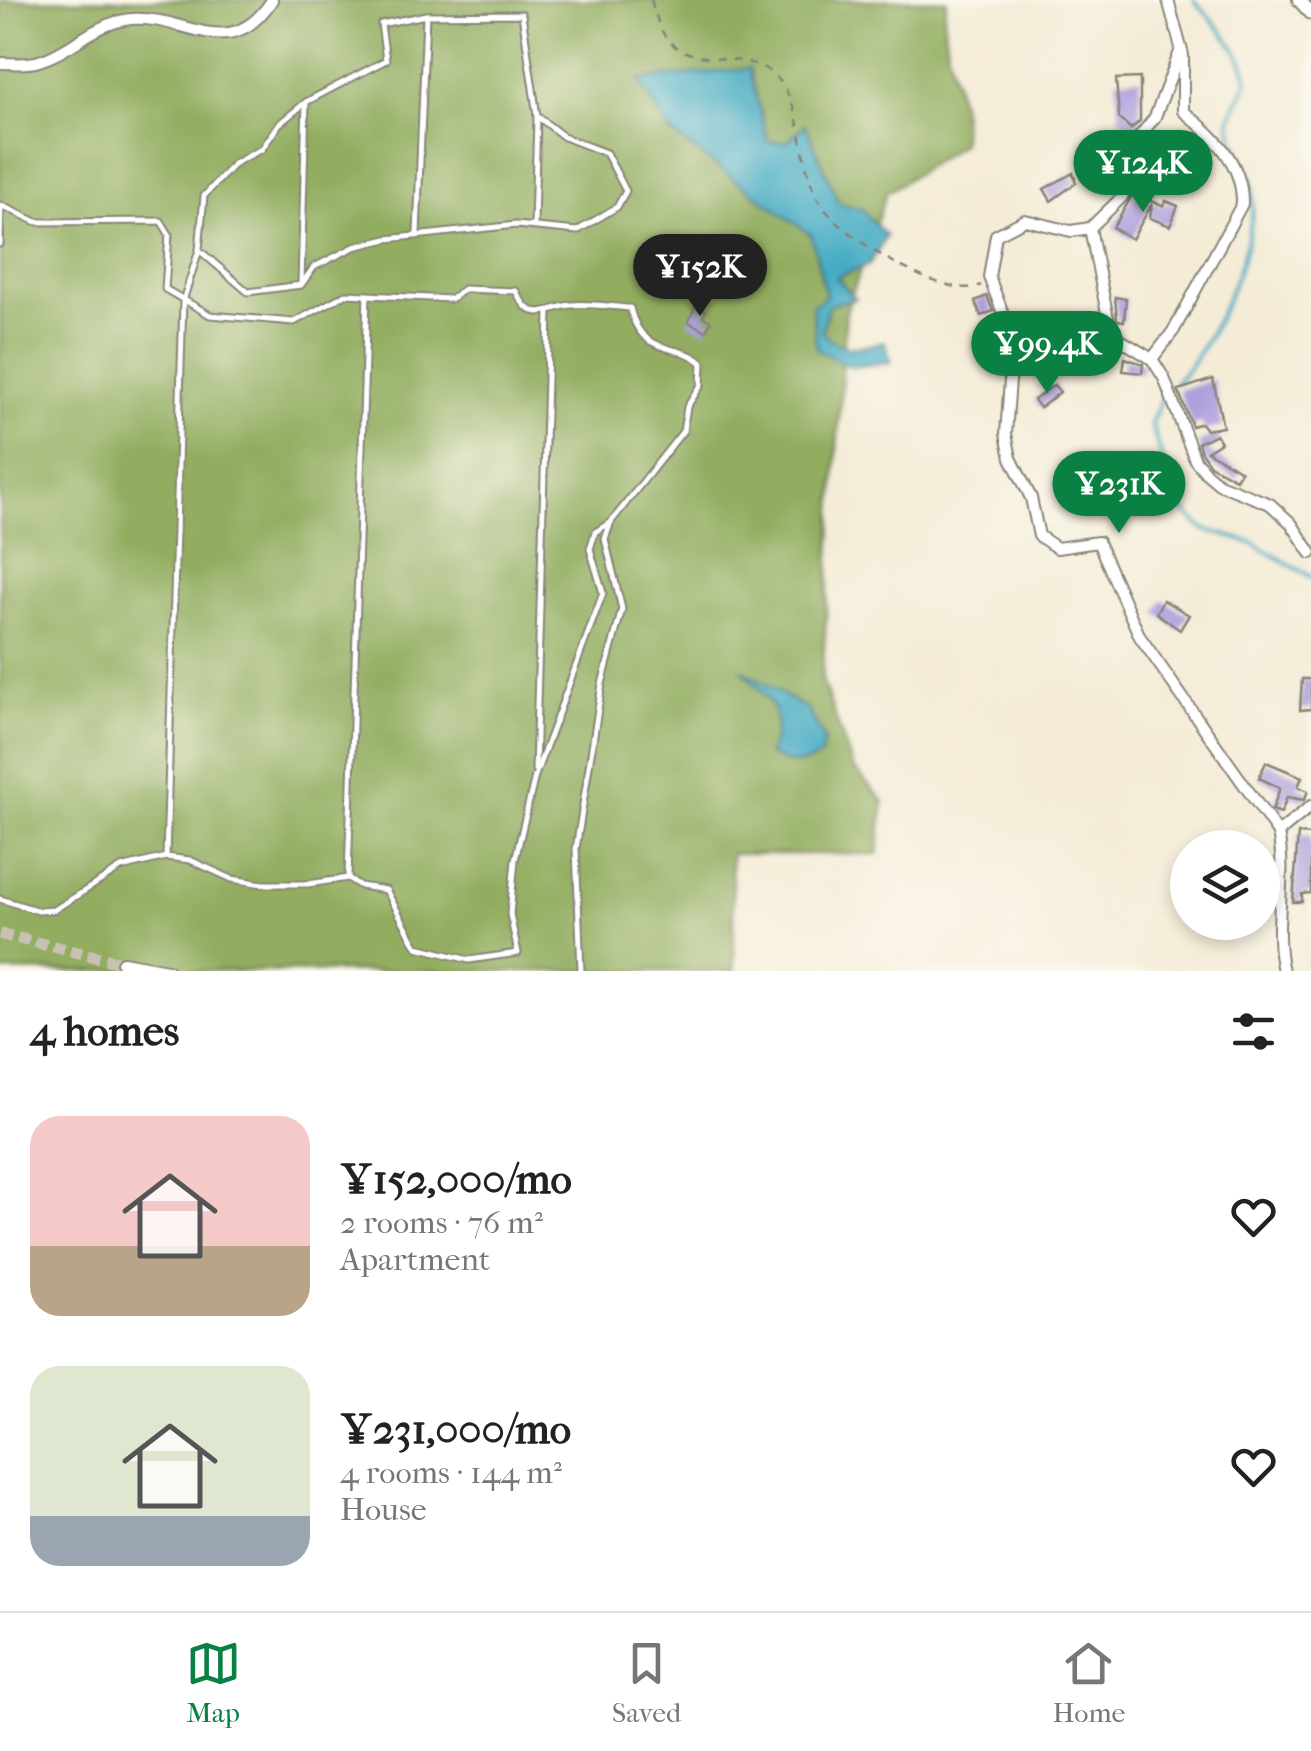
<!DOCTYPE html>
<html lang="en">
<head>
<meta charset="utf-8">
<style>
  :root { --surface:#fff; --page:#f2f2f2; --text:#222; --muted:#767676; --line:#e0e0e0; --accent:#0b8043 }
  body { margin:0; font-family:"IM FELL French Canon",serif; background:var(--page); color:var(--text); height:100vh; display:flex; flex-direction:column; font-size:38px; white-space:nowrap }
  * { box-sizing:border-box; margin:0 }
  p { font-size:32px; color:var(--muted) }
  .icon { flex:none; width:55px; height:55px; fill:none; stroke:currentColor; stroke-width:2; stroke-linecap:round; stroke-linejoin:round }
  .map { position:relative; height:971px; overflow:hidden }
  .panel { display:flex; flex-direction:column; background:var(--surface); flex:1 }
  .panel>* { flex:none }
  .buttons { position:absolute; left:1170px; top:830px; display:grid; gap:20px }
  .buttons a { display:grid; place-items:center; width:110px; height:110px; border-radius:50%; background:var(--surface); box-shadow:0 5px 15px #0003; font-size:50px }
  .price { position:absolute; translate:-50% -85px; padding:0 22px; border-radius:35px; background:var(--accent); color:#fff; font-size:32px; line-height:65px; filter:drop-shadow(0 2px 5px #0008) }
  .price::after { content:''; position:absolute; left:50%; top:60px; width:30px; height:22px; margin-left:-15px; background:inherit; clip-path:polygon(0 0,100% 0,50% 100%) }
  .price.active { background:#222; color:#fff }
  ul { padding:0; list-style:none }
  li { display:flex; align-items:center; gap:30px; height:250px; padding:0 30px }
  li span { display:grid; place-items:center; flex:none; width:280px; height:200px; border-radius:30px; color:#555 }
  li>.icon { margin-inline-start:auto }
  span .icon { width:120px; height:120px; fill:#fffc; stroke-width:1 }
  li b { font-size:42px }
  h2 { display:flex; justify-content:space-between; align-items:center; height:120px; padding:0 30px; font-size:42px }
  .tab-bar { display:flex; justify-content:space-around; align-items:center; height:140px; border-top:2px solid var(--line); background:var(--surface); font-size:28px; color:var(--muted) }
  .tab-bar a { display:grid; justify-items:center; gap:5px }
  .tab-bar .active { color:var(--accent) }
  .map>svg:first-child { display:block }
  .forest { fill:#92ad60; stroke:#57643e; stroke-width:2.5 }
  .water { fill:#45acc5; stroke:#306470; stroke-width:2.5 }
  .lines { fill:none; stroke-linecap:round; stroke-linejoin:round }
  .stream { stroke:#45acc5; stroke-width:4 }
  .building { fill:#ae9edd }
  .tertiary-tunnel { stroke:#c9c2b2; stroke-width:12; stroke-dasharray:12 6; stroke-linecap:butt }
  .service-casing { stroke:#88847a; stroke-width:9 }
  .minor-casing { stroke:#88847a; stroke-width:14 }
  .tertiary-casing { stroke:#88847a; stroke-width:16 }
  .path { stroke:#88847a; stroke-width:2.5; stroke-dasharray:8 8; stroke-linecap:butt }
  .service { stroke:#fff; stroke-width:5 }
  .minor { stroke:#fff; stroke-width:10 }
  .tertiary { stroke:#fff; stroke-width:12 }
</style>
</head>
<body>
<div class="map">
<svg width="1311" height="971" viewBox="0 0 1311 971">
  <rect width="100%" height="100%" fill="#fbf7ec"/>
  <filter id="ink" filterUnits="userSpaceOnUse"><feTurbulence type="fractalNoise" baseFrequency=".01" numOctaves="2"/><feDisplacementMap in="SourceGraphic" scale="20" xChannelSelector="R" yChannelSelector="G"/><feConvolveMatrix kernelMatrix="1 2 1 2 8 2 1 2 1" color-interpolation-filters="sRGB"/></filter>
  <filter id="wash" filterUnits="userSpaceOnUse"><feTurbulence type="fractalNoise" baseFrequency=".0048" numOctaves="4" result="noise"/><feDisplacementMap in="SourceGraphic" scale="40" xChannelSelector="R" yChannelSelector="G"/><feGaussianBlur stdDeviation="2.25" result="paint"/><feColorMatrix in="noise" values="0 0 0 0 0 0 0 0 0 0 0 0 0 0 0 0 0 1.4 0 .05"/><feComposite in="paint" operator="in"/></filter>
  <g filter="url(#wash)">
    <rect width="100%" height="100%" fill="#f4ecd7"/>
    <path class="forest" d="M 0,0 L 947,0 C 934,47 970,95 961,144 L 886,193 L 846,312 L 822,680 L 853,767 L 884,802 L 878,854 L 731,854 L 735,971 L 0,971 Z"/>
    <g class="water">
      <path d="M 749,68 L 768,141 L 787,142 L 805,124 L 839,203 L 862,209 L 886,236 L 869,265 L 837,277 L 855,299 L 828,305 L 822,332 C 841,353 859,347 885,342 L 891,362 L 852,367 L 817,350 L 812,306 L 826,296 L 811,235 L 671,133 L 639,80 Z"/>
      <path d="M 741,669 L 808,710 L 824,739 L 821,755 C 802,769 787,765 768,754 C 789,713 768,699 741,669 Z"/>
    </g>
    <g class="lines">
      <g class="stream">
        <path d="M 1176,383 C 1213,343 1263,236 1251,181 C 1246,160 1232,143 1230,122 C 1233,107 1241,99 1246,86 C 1254,61 1209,17 1194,0"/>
        <polyline points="1161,400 1151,423 1172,491 1185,512 1203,529 1253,543 1311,577"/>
      </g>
    </g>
    <g id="blocks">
      <g class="building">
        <polygon points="1140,78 1140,121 1131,129 1119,118 1116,79"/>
        <polygon points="1073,173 1076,183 1051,201 1044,189"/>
        <polygon points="1133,194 1164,206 1166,201 1178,206 1170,226 1150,218 1152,204 1132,239 1113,228"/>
        <polygon points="987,296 993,311 981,316 975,301"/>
        <polygon points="1115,297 1126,299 1124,321 1117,320"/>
        <polygon points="696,306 706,311 703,317 711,321 706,331 688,322"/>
        <polygon points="1125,358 1143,364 1142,373 1123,371"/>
        <polygon points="1213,379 1223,427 1206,430 1201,423 1192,426 1178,390"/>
        <polygon points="1054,385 1060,392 1040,408 1034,400"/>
        <polygon points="1216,434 1221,442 1207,451 1241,471 1236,479 1210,465 1201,452 1198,443"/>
        <polygon points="1163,600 1189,615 1180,630 1156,613"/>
        <polygon points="1302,679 1311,679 1311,709 1300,710"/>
        <polygon points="1266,762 1302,777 1298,787 1308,791 1304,800 1287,797 1281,813 1272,810 1280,788 1259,778"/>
        <polygon points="1298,834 1311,835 1311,893 1302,894 1302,902 1293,902"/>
      </g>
    </g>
  </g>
  <g filter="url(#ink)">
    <use href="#blocks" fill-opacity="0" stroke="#88847a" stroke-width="2.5"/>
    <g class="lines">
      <polyline class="tertiary-tunnel" points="0,934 123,963"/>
      <g class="service-casing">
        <g id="service">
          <path d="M 0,205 L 37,222 L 161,221 L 169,234 L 165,289 L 210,315 L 294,322 L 346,294 L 451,299 L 464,289 L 516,291 C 531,325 546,308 571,305 C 590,303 611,307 630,308 C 642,360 680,341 702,363 L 701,385 L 687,407 L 683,431 L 611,522 L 605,539 L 622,609 L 602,684 L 576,849 L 581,971"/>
          <polyline points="534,225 537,116"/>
          <polyline points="417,234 426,15"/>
          <polyline points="0,244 1,206"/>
          <polyline points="301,284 306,102"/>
          <polyline points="535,770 549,313"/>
          <polyline points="166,857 183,301 199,250 248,292 301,285 314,267 354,247 387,239 516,225 577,231 617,207 626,191 606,153 564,137 537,116 522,14 426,15 381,24 386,60 306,102 279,124 262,149 235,163 204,196 199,250"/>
          <polyline points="348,877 367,295"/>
          <polyline points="0,899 39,911 54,910 121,868 166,857 190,860 232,879 263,884 308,884 348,878 360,886 386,890 417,947 469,960 518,953 510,914 515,860 535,776 603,593 590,549 595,532 611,522"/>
        </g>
      </g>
      <g class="minor-casing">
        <g id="minor">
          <path d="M 0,63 C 13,63 27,65 39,61 C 71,52 93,23 131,19 C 187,15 230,65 272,0"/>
          <polyline points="1090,228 1122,197 1130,182 1131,147 1155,117 1181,49"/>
          <path d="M 1152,359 L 1174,330 L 1242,204 C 1243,162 1213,135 1183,111 L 1183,55 L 1168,0"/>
          <polyline points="1278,833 1140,637 1098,542 1057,548 1039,536 1031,498 1011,458 1006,434 1013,339 989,277 996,235 1025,220 1071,231 1090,228 1111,334 1152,359 1164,378 1195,460 1206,473 1219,484 1270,504 1291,523 1311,553"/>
          <path d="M 1283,971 C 1272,924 1288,880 1278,833 L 1311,806"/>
        </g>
      </g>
      <g class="tertiary-casing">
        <g id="tertiary">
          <polyline points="1299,0 1311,13"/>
          <polyline points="123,963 167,971"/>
        </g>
      </g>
      <path class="path" d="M 651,0 C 655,11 658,26 665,36 C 692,74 754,43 782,84 C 805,118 799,166 819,201 C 838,235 944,302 981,285"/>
      <use href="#service" class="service"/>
      <use href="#minor" class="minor"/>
      <use href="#tertiary" class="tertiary"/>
    </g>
  </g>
</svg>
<div class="buttons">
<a><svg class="icon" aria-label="layers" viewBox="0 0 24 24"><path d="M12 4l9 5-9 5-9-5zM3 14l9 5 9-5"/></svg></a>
</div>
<b class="price" style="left:1143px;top:215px">¥124K</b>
<b class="price active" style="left:700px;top:319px">¥152K</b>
<b class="price" style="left:1047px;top:396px">¥99.4K</b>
<b class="price" style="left:1119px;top:536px">¥231K</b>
</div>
<section class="panel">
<h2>4 homes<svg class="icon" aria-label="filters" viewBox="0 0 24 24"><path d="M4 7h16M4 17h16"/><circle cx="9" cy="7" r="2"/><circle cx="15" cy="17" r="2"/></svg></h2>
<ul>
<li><span style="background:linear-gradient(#f6c9c9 65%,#b9a48a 0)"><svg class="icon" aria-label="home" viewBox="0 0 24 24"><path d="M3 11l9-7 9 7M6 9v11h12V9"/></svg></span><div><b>¥152,000/mo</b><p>2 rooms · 76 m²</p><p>Apartment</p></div><svg class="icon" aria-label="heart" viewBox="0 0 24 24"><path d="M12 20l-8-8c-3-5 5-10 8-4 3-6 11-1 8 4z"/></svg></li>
<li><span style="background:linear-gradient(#dfe7d0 75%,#9aa5b1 0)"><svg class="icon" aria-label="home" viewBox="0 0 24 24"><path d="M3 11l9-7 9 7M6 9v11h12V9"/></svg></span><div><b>¥231,000/mo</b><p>4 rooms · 144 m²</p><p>House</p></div><svg class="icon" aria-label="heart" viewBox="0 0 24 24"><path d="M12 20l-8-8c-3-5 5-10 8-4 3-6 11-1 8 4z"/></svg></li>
</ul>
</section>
<nav class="tab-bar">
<a class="active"><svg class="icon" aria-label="map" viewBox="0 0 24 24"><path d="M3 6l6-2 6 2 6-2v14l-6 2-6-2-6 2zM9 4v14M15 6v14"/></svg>Map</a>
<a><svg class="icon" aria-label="saved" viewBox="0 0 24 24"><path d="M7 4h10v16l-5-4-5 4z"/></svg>Saved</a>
<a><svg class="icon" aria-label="home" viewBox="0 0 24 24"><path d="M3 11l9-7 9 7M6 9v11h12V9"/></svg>Home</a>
</nav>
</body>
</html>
